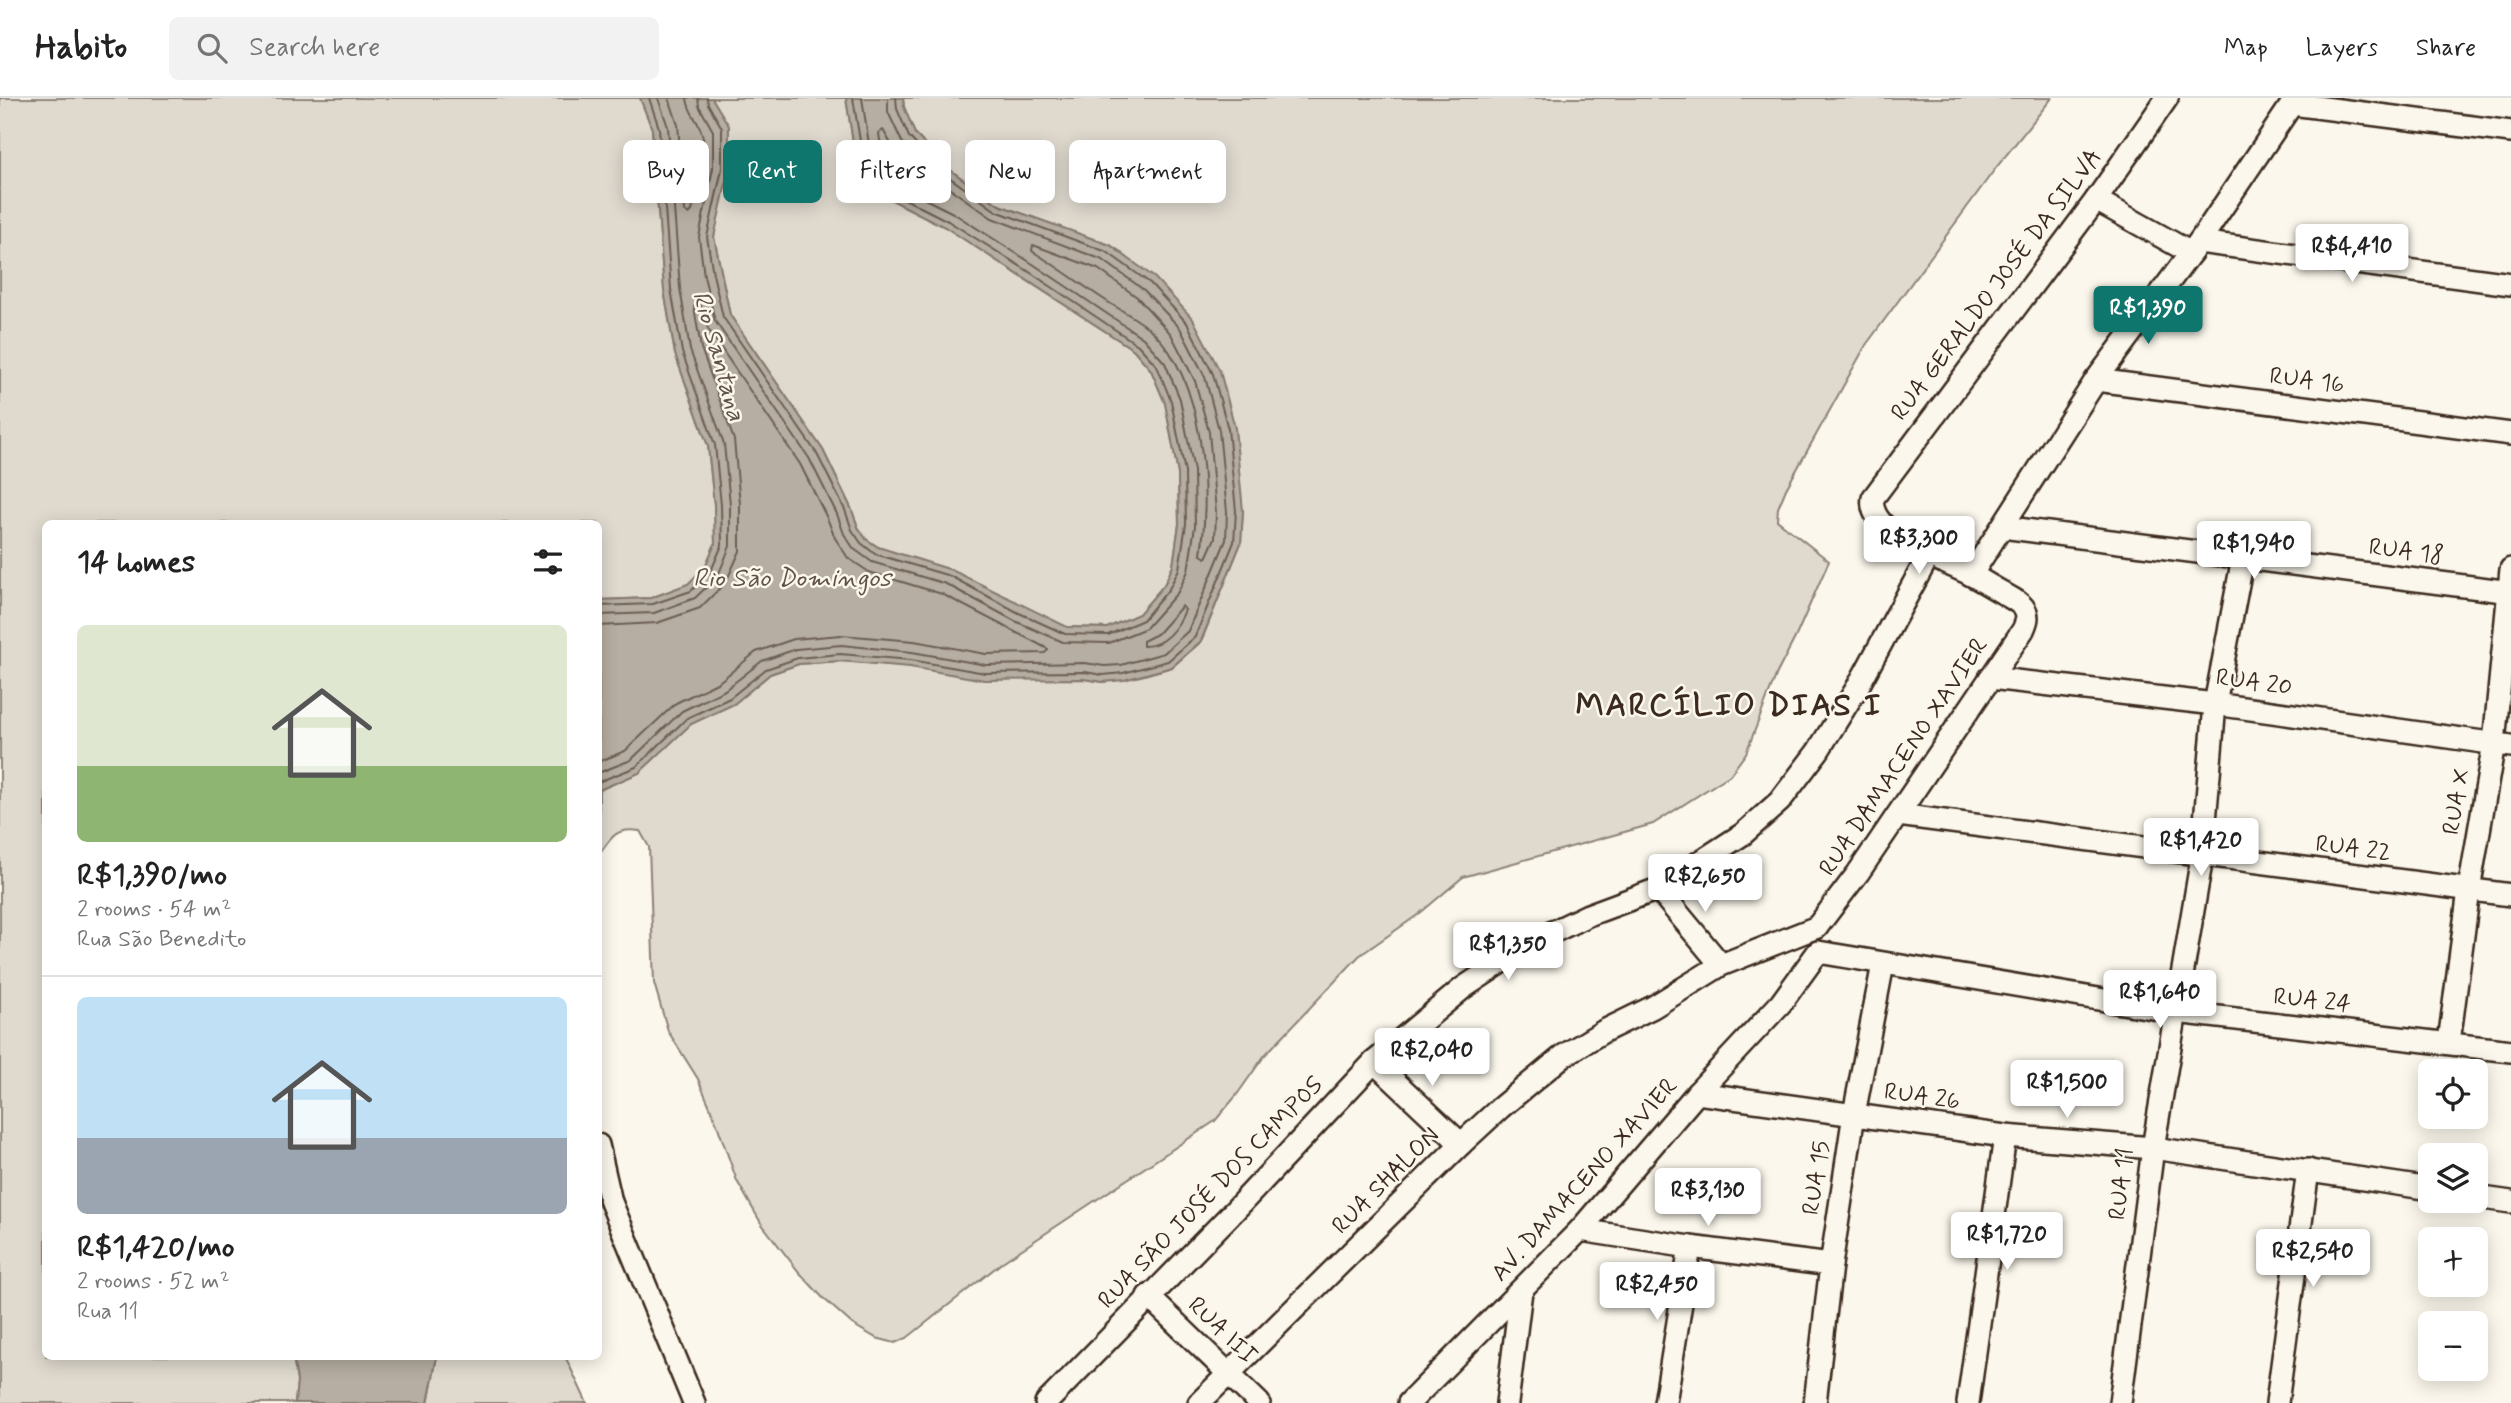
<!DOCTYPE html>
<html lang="en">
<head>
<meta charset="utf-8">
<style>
  :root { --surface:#fff; --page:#f2f2f2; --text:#222; --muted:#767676; --line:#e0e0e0; --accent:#0f766e }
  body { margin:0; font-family:Mynerve,sans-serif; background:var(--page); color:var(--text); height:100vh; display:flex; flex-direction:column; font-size:26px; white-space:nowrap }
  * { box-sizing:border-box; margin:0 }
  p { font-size:23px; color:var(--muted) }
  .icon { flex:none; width:38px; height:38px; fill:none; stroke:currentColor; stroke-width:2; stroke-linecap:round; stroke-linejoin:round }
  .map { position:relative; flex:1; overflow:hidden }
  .drawer { position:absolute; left:42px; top:422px; width:560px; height:840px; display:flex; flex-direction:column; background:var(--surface); border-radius:10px; box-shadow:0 4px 18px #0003 }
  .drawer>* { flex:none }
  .banner { position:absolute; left:623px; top:42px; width:665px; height:63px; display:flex; gap:14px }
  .fabs { position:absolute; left:2418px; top:961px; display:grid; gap:14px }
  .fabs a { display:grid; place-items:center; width:70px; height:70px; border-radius:10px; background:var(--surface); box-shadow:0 4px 18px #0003; font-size:35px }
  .price { position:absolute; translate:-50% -60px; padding:0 16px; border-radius:7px; background:#fff; color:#222; font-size:23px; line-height:46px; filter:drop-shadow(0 2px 4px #0008) }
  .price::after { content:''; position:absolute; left:50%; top:42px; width:21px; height:16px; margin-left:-10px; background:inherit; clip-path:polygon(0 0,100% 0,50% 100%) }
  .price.active { background:var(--accent); color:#fff }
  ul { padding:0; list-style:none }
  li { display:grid; align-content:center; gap:14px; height:371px; padding:0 35px }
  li+li { border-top:2px solid var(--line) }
  li span { display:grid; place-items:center; height:217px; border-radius:10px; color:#555 }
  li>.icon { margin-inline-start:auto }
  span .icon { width:126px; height:126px; fill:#fffc; stroke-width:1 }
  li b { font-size:30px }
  h2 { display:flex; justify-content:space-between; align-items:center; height:84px; padding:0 35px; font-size:30px }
  .pill { padding:0 24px; border-radius:10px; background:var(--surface); box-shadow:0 4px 18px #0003; font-size:24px; line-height:63px }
  .pill.active { background:var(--accent); color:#fff }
  header { display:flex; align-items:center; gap:42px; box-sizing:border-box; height:98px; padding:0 35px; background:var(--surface); border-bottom:2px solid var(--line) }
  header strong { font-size:33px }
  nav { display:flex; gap:38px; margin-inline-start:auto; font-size:24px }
  .search { width:490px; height:63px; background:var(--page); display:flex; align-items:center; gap:18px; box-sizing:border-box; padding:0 24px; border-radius:10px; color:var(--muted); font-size:26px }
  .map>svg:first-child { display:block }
  .green { fill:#dfd9ce; stroke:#8d8276; stroke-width:2 }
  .water { fill:#b6aea2; stroke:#85796d; stroke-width:2 }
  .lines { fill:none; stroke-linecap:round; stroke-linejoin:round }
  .shore { stroke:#6c5f53; stroke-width:2 }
  .minor-casing { stroke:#3b2a1e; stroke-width:26 }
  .minor { stroke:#fbf7ec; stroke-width:21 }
  .labels { text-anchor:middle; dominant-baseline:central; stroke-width:5; stroke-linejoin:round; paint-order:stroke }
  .street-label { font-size:24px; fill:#3b2a1e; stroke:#fbf7ec }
  .water-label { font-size:26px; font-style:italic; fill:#605246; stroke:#fbf7ec }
  .district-label { font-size:32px; font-weight:bold; letter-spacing:2px; fill:#3b2a1e; stroke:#fbf7ec }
</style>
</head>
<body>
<header>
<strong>Habito</strong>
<div class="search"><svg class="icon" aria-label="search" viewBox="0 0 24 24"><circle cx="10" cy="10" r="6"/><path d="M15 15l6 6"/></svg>Search here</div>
<nav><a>Map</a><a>Layers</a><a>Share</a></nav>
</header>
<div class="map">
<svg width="2511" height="1305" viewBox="0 0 2511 1305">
  <rect width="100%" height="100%" fill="#fbf7ec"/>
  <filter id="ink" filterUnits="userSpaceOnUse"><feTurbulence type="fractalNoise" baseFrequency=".0143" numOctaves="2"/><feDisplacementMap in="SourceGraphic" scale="14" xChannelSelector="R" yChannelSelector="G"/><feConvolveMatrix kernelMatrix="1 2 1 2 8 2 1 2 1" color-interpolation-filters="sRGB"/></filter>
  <g filter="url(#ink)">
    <g class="green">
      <polygon points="0,0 640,0 652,31 664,192 675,256 708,348 714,407 715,446 705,469 688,486 651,500 599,502 598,425 46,425 46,1258 293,1258 297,1283 295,1305 0,1305"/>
      <polygon points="712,0 846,0 855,57 878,95 945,129 1134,252 1151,272 1165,305 1178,376 1179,426 1173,468 1164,487 1139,516 1107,530 1067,529 878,449 866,441 858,429 851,410 823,352 730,217 714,139 718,116"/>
      <path d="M 903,0 L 2052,0 L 1995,71 L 1866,247 L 1786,391 L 1778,410 L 1777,422 L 1829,463 L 1796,538 L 1777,575 L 1746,655 L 1730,677 L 1653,726 L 1463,779 L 1419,816 L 1359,858 L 1265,957 L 1236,998 L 1215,1023 L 1004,1163 L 907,1240 L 895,1245 L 876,1240 L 852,1226 L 823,1200 L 799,1174 L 761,1125 L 737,1083 L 714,1018 L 698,981 L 668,933 L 654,885 L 649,749 L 640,733 C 616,729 611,739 599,757 L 599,692 L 639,675 L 691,626 L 734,606 L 770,576 L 799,566 L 840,563 L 1085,581 L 1103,584 L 1141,578 L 1172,569 L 1201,544 L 1241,445 L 1243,413 L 1121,154 L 1110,147 L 999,107 L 946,69 L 915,36 L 904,9 Z"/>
      <polygon points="437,1258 565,1258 587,1305 428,1305"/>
    </g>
    <g class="water">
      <polygon points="640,0 712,0 729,28 729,72 714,139 730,217 823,352 851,410 858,429 866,441 878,449 952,472 1067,529 1107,530 1139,516 1164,487 1173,468 1179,426 1178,376 1165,305 1151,272 1134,252 945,129 878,95 865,79 855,57 846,0 903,0 904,9 915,36 946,69 999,107 1110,147 1155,180 1193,221 1220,273 1235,330 1243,413 1241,445 1201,543 1172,569 1124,582 1103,584 1084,581 984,582 910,569 840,563 799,566 770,576 734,606 691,626 639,675 599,692 599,502 651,500 688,486 705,469 715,446 714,407 708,348 675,256 664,192 652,31"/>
      <polygon points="293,1258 437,1258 428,1305 295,1305 297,1283"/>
    </g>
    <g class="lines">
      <g class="shore">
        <path d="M 669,0 L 678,27 L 685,113 L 689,116 L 692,113 C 697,89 709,61 702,36 C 699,22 688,15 687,0"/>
        <polyline points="698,0 699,8 713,33 713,70 699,139 704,178 715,223 809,360 837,416 844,436 854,451 872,464 946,486 1015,523 1063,544 1109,545 1146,530 1178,494 1188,473 1195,428 1194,373 1180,301 1165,265 1143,240 1033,166 953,115 889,83 878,71 870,53 862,0"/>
        <polyline points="707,0 708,6 722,30 722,71 707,139 713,176 723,219 817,356 845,412 852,432 861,445 875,456 950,478 1019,515 1065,536 1108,537 1143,522 1169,491 1179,471 1186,426 1185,374 1171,303 1157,268 1138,247 1028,173 948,123 883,90 871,75 862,55 853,0"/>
        <path d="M 883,32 L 894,51 L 922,82 L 921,86 L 918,87 C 894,75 881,62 879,35 Z"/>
        <path d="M 1033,147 L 1098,171 L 1137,199 L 1171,236 L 1195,283 L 1209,334 L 1216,414 L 1215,440 L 1206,460 L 1201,457 C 1210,391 1204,283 1153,234 C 1140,222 1122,213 1108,204 C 1083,188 1058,169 1032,153 Z"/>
        <polyline points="598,508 653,506 691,493 711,473 722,447 721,407 715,347 682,254 671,191 659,30 649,0"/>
        <path d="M 1182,508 L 1185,512 C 1178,530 1163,549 1143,548 L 1143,543 L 1157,536 Z"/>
        <polyline points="598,517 654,515 695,500 718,478 730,448 730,406 724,346 690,252 680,190 668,29 658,0"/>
        <polyline points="598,528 657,525 700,510 726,484 740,453 740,406 734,342 701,250 694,209 697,205 701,208 708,231 800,366 827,420 835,440 848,460 869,474 942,496 1048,551 1045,555 986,556 914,543 841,537 794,541 756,554 719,584 676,605 625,653 598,664"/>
        <polyline points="598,675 631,662 682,613 725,592 762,563 796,551 841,547 912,554 986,567 1085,565 1104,568 1121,567 1164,555 1188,533 1226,442 1227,414 1219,332 1205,279 1180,230 1144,192 1103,162 992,120 936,81 902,44 888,14 888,0"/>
        <polyline points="598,684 636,669 687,620 730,600 766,571 798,560 840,556 911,562 985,575 1085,574 1103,577 1123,575 1168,563 1195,539 1234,444 1236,413 1228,331 1213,276 1187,225 1150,185 1107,154 996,113 942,74 909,39 897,11 896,0"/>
      </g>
      <g class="minor-casing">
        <g id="minor">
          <polyline points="2292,6 2511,34"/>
          <polyline points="2096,102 2191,155"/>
          <polyline points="2199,144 2511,186"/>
          <polyline points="2096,282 2511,336"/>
          <polyline points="2002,429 2511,494"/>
          <polyline points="1971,477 2096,282 2199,144 2296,0"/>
          <polyline points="1990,580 2215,606 2511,648"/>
          <polyline points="1898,717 2511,797"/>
          <polyline points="1658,791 1721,867"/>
          <path d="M 1817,829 L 1858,775 L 2023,532 C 2026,525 2029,519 2025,512 C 2021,504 2010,500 2003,495 C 1992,489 1981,482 1970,476 C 1945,464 1866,435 1873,400 L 2096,102 L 2167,0"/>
          <polyline points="1818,854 2176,914 2511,953"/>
          <polyline points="2449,944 2469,792 2494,645 2511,471"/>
          <polyline points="1374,964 1461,1046"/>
          <polyline points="1697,995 2005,1038 2153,1050 2431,1091"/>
          <polyline points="598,1047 611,1104 694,1305"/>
          <polyline points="2476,1099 2511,1104"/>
          <polyline points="1580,1132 1690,1149 1831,1167"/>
          <polyline points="1148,1198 1259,1305"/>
          <polyline points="1046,1305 1235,1112 1374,964 1463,890 1532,844 1588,817 1658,791 1743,736 1780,703 1818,653 1857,590 1928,459"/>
          <polyline points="1199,1305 1461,1046 1500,1010 1563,958 1604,933 1653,909 1721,867 1817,829"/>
          <polyline points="1409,1305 1580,1132 1697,995 1781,905 1818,854"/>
          <polyline points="1507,1305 1521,1193"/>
          <polyline points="1665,1305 1690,1149"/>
          <polyline points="1815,1305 1831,1167 1854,1016 1883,866"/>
          <polyline points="1968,1305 2005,1038"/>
          <polyline points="2120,1305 2153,1050 2202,759 2215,606 2243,460"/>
          <polyline points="2277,1305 2308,1072"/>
        </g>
      </g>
      <use href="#minor" class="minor"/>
    </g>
  </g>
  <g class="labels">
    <g class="street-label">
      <text transform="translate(1997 187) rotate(-53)">RUA GERALDO JOSÉ DA SILVA</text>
      <text transform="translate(2307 283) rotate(7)">RUA 16</text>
      <text transform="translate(2406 454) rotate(7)">RUA 18</text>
      <text transform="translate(2254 585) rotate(8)">RUA 20</text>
      <text transform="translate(1904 659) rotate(-56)">RUA DAMACENO XAVIER</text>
      <text transform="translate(2457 704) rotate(-80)">RUA X</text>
      <text transform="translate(2353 751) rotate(7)">RUA 22</text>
      <text transform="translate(2312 903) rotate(6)">RUA 24</text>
      <text transform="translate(1922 999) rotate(8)">RUA 26</text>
      <text transform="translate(1817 1080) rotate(-81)">RUA 15</text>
      <text transform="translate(1585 1082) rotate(-48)">AV. DAMACENO XAVIER</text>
      <text transform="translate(1386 1083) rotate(-45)">RUA SHALON</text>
      <text transform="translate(2122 1086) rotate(-83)">RUA 11</text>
      <text transform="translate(1211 1095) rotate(-46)">RUA SÃO JOSÉ DOS CAMPOS</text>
      <text transform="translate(1222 1233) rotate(44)">RUA III</text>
    </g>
    <g class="water-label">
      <text transform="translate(718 258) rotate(74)">Rio Santana</text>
      <text x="792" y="481">Rio São Domingos</text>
    </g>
    <g class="district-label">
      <text x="1729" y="608">MARCÍLIO DIAS I</text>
    </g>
  </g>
</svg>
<div class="fabs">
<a><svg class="icon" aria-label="locate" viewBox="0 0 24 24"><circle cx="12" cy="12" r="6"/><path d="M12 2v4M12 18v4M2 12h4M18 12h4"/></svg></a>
<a><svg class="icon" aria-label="layers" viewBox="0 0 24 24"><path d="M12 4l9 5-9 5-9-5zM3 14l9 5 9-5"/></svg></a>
<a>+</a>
<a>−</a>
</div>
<b class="price" style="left:2352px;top:186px">R$4,410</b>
<b class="price active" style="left:2148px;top:248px">R$1,390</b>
<b class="price" style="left:1919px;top:478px">R$3,300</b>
<b class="price" style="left:2254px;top:483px">R$1,940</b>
<b class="price" style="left:2201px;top:780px">R$1,420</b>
<b class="price" style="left:1705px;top:816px">R$2,650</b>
<b class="price" style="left:1508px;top:884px">R$1,350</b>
<b class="price" style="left:2160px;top:932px">R$1,640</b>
<b class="price" style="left:1432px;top:990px">R$2,040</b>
<b class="price" style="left:2067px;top:1022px">R$1,500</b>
<b class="price" style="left:1708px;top:1130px">R$3,130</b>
<b class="price" style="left:2007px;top:1174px">R$1,720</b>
<b class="price" style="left:2313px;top:1191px">R$2,540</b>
<b class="price" style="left:1657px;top:1224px">R$2,450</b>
<div class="banner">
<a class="pill">Buy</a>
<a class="pill active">Rent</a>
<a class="pill">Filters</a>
<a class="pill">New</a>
<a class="pill">Apartment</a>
</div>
<section class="drawer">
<h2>14 homes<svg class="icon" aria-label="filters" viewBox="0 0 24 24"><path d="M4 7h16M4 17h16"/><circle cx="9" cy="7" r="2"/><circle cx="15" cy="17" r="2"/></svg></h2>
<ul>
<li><span style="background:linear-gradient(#dfe7d0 65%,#8fb573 0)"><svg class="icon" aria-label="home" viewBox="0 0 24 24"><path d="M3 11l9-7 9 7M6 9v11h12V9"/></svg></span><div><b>R$1,390/mo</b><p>2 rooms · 54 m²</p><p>Rua São Benedito</p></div></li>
<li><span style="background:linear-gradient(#bfe0f5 65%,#9aa5b1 0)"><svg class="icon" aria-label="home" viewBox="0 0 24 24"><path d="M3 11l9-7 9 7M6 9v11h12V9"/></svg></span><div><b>R$1,420/mo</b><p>2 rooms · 52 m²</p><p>Rua 11</p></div></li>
</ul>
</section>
</div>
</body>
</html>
